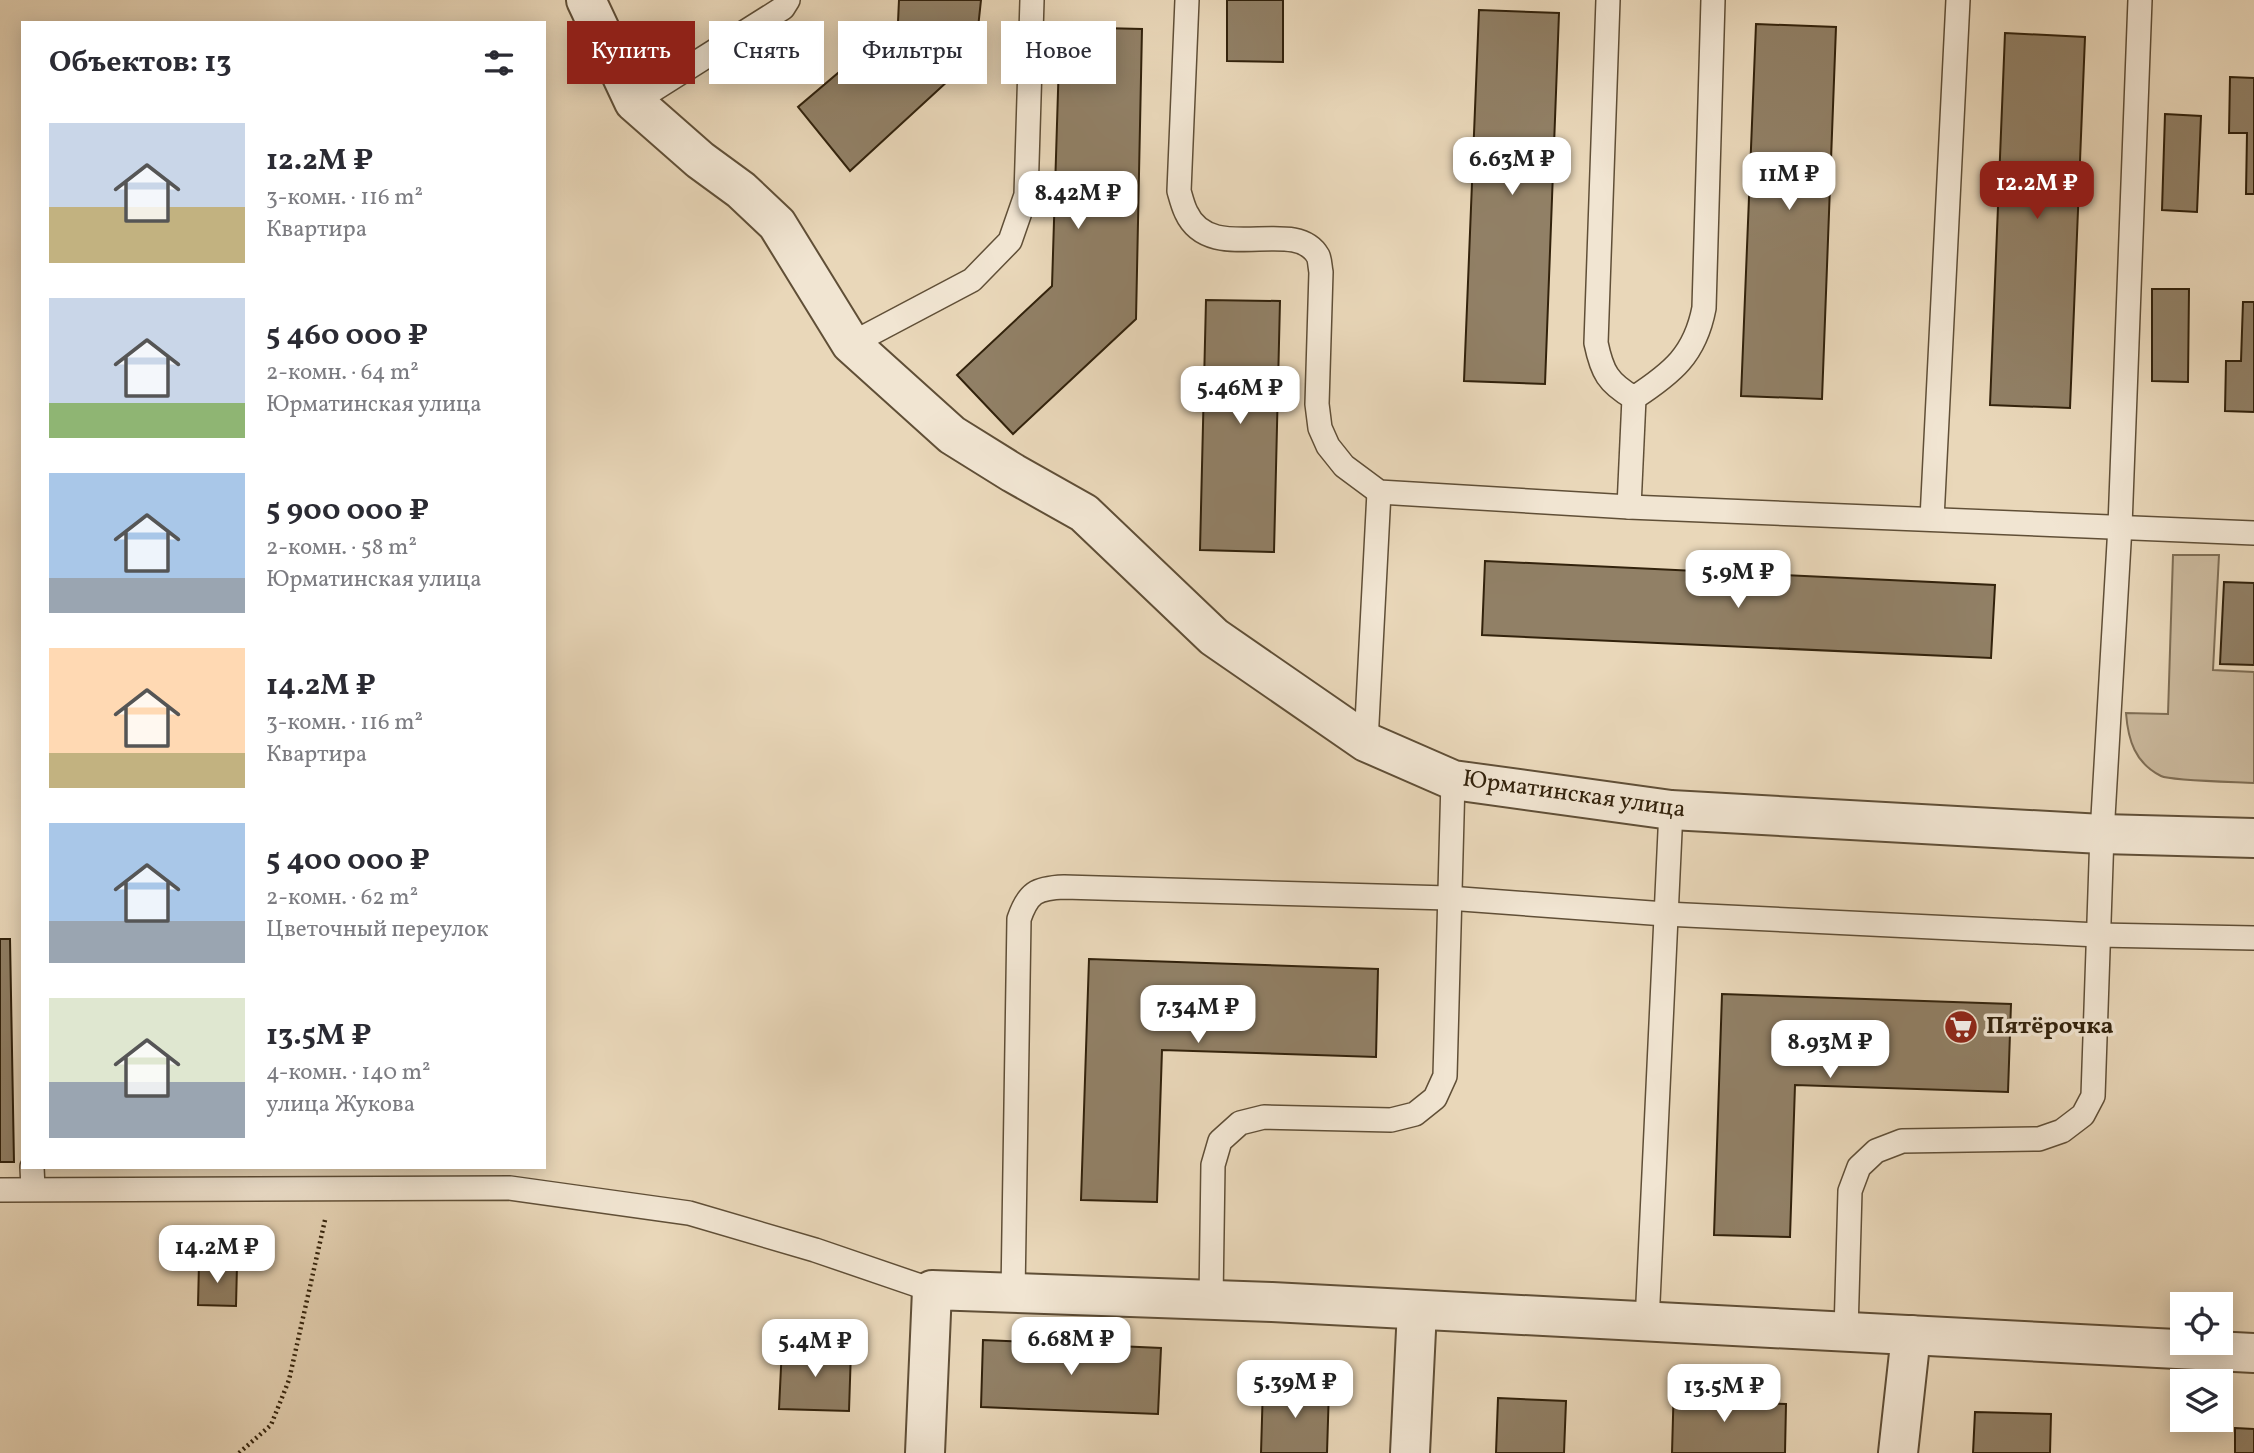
<!DOCTYPE html>
<html lang="ru">
<head>
<meta charset="utf-8">
<style>
  :root { --surface:#fff; --page:#f7f7f7; --text:#2b2b33; --muted:#7c7c81; --accent:#8f2418 }
  body { margin:0; font-family:Vollkorn,serif; background:var(--page); color:var(--text); height:100vh; display:flex; flex-direction:column; font-size:26px; white-space:nowrap }
  * { box-sizing:border-box; margin:0 }
  p { font-size:23px; color:var(--muted) }
  .icon { flex:none; width:38px; height:38px; fill:none; stroke:currentColor; stroke-width:2; stroke-linecap:round; stroke-linejoin:round }
  .map { position:relative; flex:1; overflow:hidden }
  .panel { position:absolute; left:21px; top:21px; width:525px; height:1148px; display:flex; flex-direction:column; background:var(--surface); border-radius:0px; box-shadow:0 4px 18px #0003 }
  .panel>* { flex:none }
  .guide { position:absolute; left:567px; top:21px; width:665px; height:63px; display:flex; gap:14px }
  .controls { position:absolute; left:2170px; top:1292px; display:grid; gap:14px }
  .controls a { display:grid; place-items:center; width:63px; height:63px; border-radius:0px; background:var(--surface); box-shadow:0 4px 18px #0003; font-size:35px }
  .price { position:absolute; translate:-50% -60px; padding:0 16px; border-radius:14px; background:#fff; color:#222; font-size:23px; line-height:46px; filter:drop-shadow(0 2px 4px #0008) }
  .price::after { content:''; position:absolute; left:50%; top:42px; width:21px; height:16px; margin-left:-10px; background:inherit; clip-path:polygon(0 0,100% 0,50% 100%) }
  .price.on { background:var(--accent); color:#fff }
  ul { padding:0; list-style:none }
  li { display:flex; align-items:center; gap:21px; height:175px; padding:0 28px }
  li span { display:grid; place-items:center; flex:none; width:196px; height:140px; border-radius:0px; color:#555 }
  li>.icon { margin-inline-start:auto }
  span .icon { width:84px; height:84px; fill:#fffc; stroke-width:1 }
  li b { font-size:30px }
  h2 { display:flex; justify-content:space-between; align-items:center; height:84px; padding:0 28px; font-size:30px }
  .chip { padding:0 24px; border-radius:0px; background:var(--surface); box-shadow:0 4px 18px #0003; font-size:24px; line-height:63px }
  .chip.on { background:var(--accent); color:#fff }
  .map>svg:first-child { display:block }
  .green { fill:#cab89c; stroke:#7e6d54; stroke-width:2 }
  .building { fill:#918066; stroke:#32220c; stroke-width:2 }
  .lines { fill:none; stroke-linecap:round; stroke-linejoin:round }
  .service-casing { stroke:#604f37; stroke-width:26 }
  .minor-casing { stroke:#604f37; stroke-width:42 }
  .path { stroke:#32220c; stroke-width:4.5; stroke-dasharray:2 3.5; stroke-linecap:butt }
  .service { stroke:#f1e5d2; stroke-width:23 }
  .minor { stroke:#f1e5d2; stroke-width:38 }
  .labels { text-anchor:middle; dominant-baseline:central; stroke-width:7; stroke-linejoin:round; paint-order:stroke }
  .street-label { font-size:24px; fill:#32220c; stroke:#f1e5d2 }
  .poi-label { font-size:24px; font-weight:bold; fill:#32220c; stroke:#f1e5d2; text-anchor:start }
</style>
</head>
<body>
<div class="map">
<svg width="2254" height="1453" viewBox="0 0 2254 1453">
  <rect width="100%" height="100%" fill="#e9d7b9"/>
  <filter id="stains"><feTurbulence type="fractalNoise" baseFrequency=".00286" numOctaves="4"/><feColorMatrix values="0 0 0 0 .2 0 0 0 0 .09 0 0 0 0 .02 0 0 0 .5 -.17"/></filter>
  <radialGradient id="worn" r=".72"><stop offset=".6" stop-color="#630" stop-opacity="0"/><stop offset="1" stop-color="#630" stop-opacity=".3"/></radialGradient>
  <path class="green" d="M 2173,555 L 2219,555 L 2213,670 L 2254,672 L 2254,783 C 2238,782 2171,781 2161,776 C 2135,763 2128,740 2126,713 L 2168,714 Z"/>
  <g class="building">
    <polygon points="899,0 981,0 975,56 850,171 798,107 898,22"/>
    <polygon points="1227,0 1283,0 1283,62 1227,61"/>
    <polygon points="1479,10 1559,13 1545,384 1464,381"/>
    <polygon points="1756,24 1836,27 1822,399 1741,396"/>
    <polygon points="1060,27 1142,29 1136,319 1013,434 957,375 1052,286"/>
    <polygon points="2005,33 2085,37 2070,408 1990,405"/>
    <polygon points="2230,77 2254,78 2254,194 2246,194 2247,133 2229,133"/>
    <polygon points="2165,114 2201,116 2197,212 2162,210"/>
    <polygon points="2152,289 2189,289 2188,382 2152,381"/>
    <polygon points="1206,300 1280,301 1274,552 1200,550"/>
    <polygon points="2243,302 2254,302 2254,412 2225,411 2226,361 2241,361"/>
    <polygon points="1485,561 1995,585 1991,658 1482,635"/>
    <polygon points="2224,582 2254,583 2254,665 2220,664"/>
    <polygon points="0,939 10,939 14,1162 0,1162"/>
    <polygon points="1089,959 1378,969 1376,1057 1162,1050 1157,1202 1081,1200"/>
    <polygon points="1722,994 2011,1004 2008,1092 1795,1085 1790,1237 1714,1235"/>
    <polygon points="199,1263 237,1265 236,1306 198,1305"/>
    <polygon points="983,1340 1161,1348 1158,1414 981,1407"/>
    <polygon points="782,1347 851,1350 849,1411 779,1409"/>
    <polygon points="1674,1381 1711,1383 1711,1402 1786,1404 1785,1453 1672,1453"/>
    <polygon points="1263,1385 1329,1388 1327,1453 1261,1453"/>
    <polygon points="1498,1398 1566,1401 1564,1453 1496,1453"/>
    <polygon points="1975,1412 2051,1414 2050,1453 1973,1453"/>
    <polygon points="2235,1428 2254,1429 2254,1453 2235,1453"/>
  </g>
  <g class="lines">
    <g class="service-casing">
      <g id="service">
        <path d="M 1187,0 L 1179,191 C 1181,198 1183,206 1186,212 C 1211,267 1295,215 1318,256 C 1320,260 1320,268 1321,272 L 1317,404 L 1320,428 L 1328,446 L 1344,466 L 1379,492 L 1629,507 L 2254,533"/>
        <path d="M 1608,0 L 1596,343 C 1602,372 1608,383 1634,398 C 1672,373 1695,355 1704,308 L 1713,0"/>
        <polyline points="634,102 783,8 788,0"/>
        <polyline points="851,344 972,280 1010,241 1026,195 1032,0"/>
        <polyline points="1629,507 1634,398"/>
        <polyline points="1932,519 1958,0"/>
        <polyline points="1366,742 1379,492"/>
        <polyline points="32,1167 33,1189"/>
        <polyline points="0,1190 510,1188 689,1213 815,1250 932,1290"/>
        <path d="M 1013,1294 L 1019,919 C 1028,893 1036,888 1064,887 L 1448,898 L 1665,914 L 2098,935 L 2254,938"/>
        <polyline points="1211,1300 1213,1165 1220,1141 1240,1123 1264,1117 1391,1120 1415,1114 1435,1098 1445,1076 1453,780"/>
        <polyline points="1647,1323 1671,810"/>
        <polyline points="1846,1332 1850,1191 1859,1167 1876,1151 1902,1141 2039,1139 2062,1131 2083,1115 2093,1096 2102,834 2120,526 2140,0"/>
      </g>
    </g>
    <g class="minor-casing">
      <g id="minor">
        <polyline points="586,0 634,102 700,160 741,190 777,224 851,344 952,435 1013,473 1084,513 1214,637 1366,742 1453,780 1671,810 2102,834 2254,838"/>
        <polyline points="925,1453 932,1290 1272,1302 2254,1353"/>
        <polyline points="1410,1453 1417,1310"/>
        <polyline points="1898,1453 1911,1335"/>
      </g>
    </g>
    <polyline class="path" points="239,1453 271,1425 289,1380 325,1220"/>
    <use href="#service" class="service"/>
    <use href="#minor" class="minor"/>
  </g>
  <defs>
    <g id="supermarket-disc" transform="scale(1.75)"><circle r="9.5" fill="#8f2418" stroke="#f1e5d2"/><path d="M-6-5.5h2.5l.6 2H6L4.5 2H-2.5L-4.4-4H-6ZM-1.5 3.2a1.3 1.3 0 1 0 .1 0ZM3 3.2a1.3 1.3 0 1 0 .1 0Z" fill="#fff"/></g>
  </defs>
  <g fill-rule="evenodd">
    <use href="#supermarket-disc" x="1961" y="1027"/>
  </g>
  <g class="labels">
    <g class="street-label">
      <text transform="translate(1574 795) rotate(8)">Юрматинская улица</text>
    </g>
    <g class="poi-label">
      <text x="1986" y="1027">Пятёрочка</text>
    </g>
  </g>
  <rect width="100%" height="100%" filter="url(#stains)"/>
  <rect width="100%" height="100%" fill="url(#worn)"/>
</svg>
<div class="controls">
<a><svg class="icon" aria-label="locate" viewBox="0 0 24 24"><circle cx="12" cy="12" r="6"/><path d="M12 2v4M12 18v4M2 12h4M18 12h4"/></svg></a>
<a><svg class="icon" aria-label="layers" viewBox="0 0 24 24"><path d="M12 4l9 5-9 5-9-5zM3 14l9 5 9-5"/></svg></a>
</div>
<b class="price" style="left:1512px;top:197px">6.63M ₽</b>
<b class="price" style="left:1789px;top:212px">11M ₽</b>
<b class="price on" style="left:2037px;top:221px">12.2M ₽</b>
<b class="price" style="left:1078px;top:231px">8.42M ₽</b>
<b class="price" style="left:1240px;top:426px">5.46M ₽</b>
<b class="price" style="left:1738px;top:610px">5.9M ₽</b>
<b class="price" style="left:1198px;top:1045px">7.34M ₽</b>
<b class="price" style="left:1830px;top:1080px">8.93M ₽</b>
<b class="price" style="left:217px;top:1285px">14.2M ₽</b>
<b class="price" style="left:1071px;top:1377px">6.68M ₽</b>
<b class="price" style="left:815px;top:1379px">5.4M ₽</b>
<b class="price" style="left:1295px;top:1420px">5.39M ₽</b>
<b class="price" style="left:1724px;top:1424px">13.5M ₽</b>
<div class="guide">
<a class="chip on">Купить</a>
<a class="chip">Снять</a>
<a class="chip">Фильтры</a>
<a class="chip">Новое</a>
</div>
<section class="panel">
<h2>Объектов: 13<svg class="icon" aria-label="filters" viewBox="0 0 24 24"><path d="M4 7h16M4 17h16"/><circle cx="9" cy="7" r="2"/><circle cx="15" cy="17" r="2"/></svg></h2>
<ul>
<li><span style="background:linear-gradient(#c9d6e8 60%,#c2b280 0)"><svg class="icon" aria-label="home" viewBox="0 0 24 24"><path d="M3 11l9-7 9 7M6 9v11h12V9"/></svg></span><div><b>12.2M ₽</b><p>3-комн. · 116 m²</p><p>Квартира</p></div></li>
<li><span style="background:linear-gradient(#c9d6e8 75%,#8fb573 0)"><svg class="icon" aria-label="home" viewBox="0 0 24 24"><path d="M3 11l9-7 9 7M6 9v11h12V9"/></svg></span><div><b>5 460 000 ₽</b><p>2-комн. · 64 m²</p><p>Юрматинская улица</p></div></li>
<li><span style="background:linear-gradient(#a9c7e8 75%,#9aa5b1 0)"><svg class="icon" aria-label="home" viewBox="0 0 24 24"><path d="M3 11l9-7 9 7M6 9v11h12V9"/></svg></span><div><b>5 900 000 ₽</b><p>2-комн. · 58 m²</p><p>Юрматинская улица</p></div></li>
<li><span style="background:linear-gradient(#ffd9b3 75%,#c2b280 0)"><svg class="icon" aria-label="home" viewBox="0 0 24 24"><path d="M3 11l9-7 9 7M6 9v11h12V9"/></svg></span><div><b>14.2M ₽</b><p>3-комн. · 116 m²</p><p>Квартира</p></div></li>
<li><span style="background:linear-gradient(#a9c7e8 70%,#9aa5b1 0)"><svg class="icon" aria-label="home" viewBox="0 0 24 24"><path d="M3 11l9-7 9 7M6 9v11h12V9"/></svg></span><div><b>5 400 000 ₽</b><p>2-комн. · 62 m²</p><p>Цветочный переулок</p></div></li>
<li><span style="background:linear-gradient(#dfe7d0 60%,#9aa5b1 0)"><svg class="icon" aria-label="home" viewBox="0 0 24 24"><path d="M3 11l9-7 9 7M6 9v11h12V9"/></svg></span><div><b>13.5M ₽</b><p>4-комн. · 140 m²</p><p>улица Жукова</p></div></li>
</ul>
</section>
</div>
</body>
</html>
